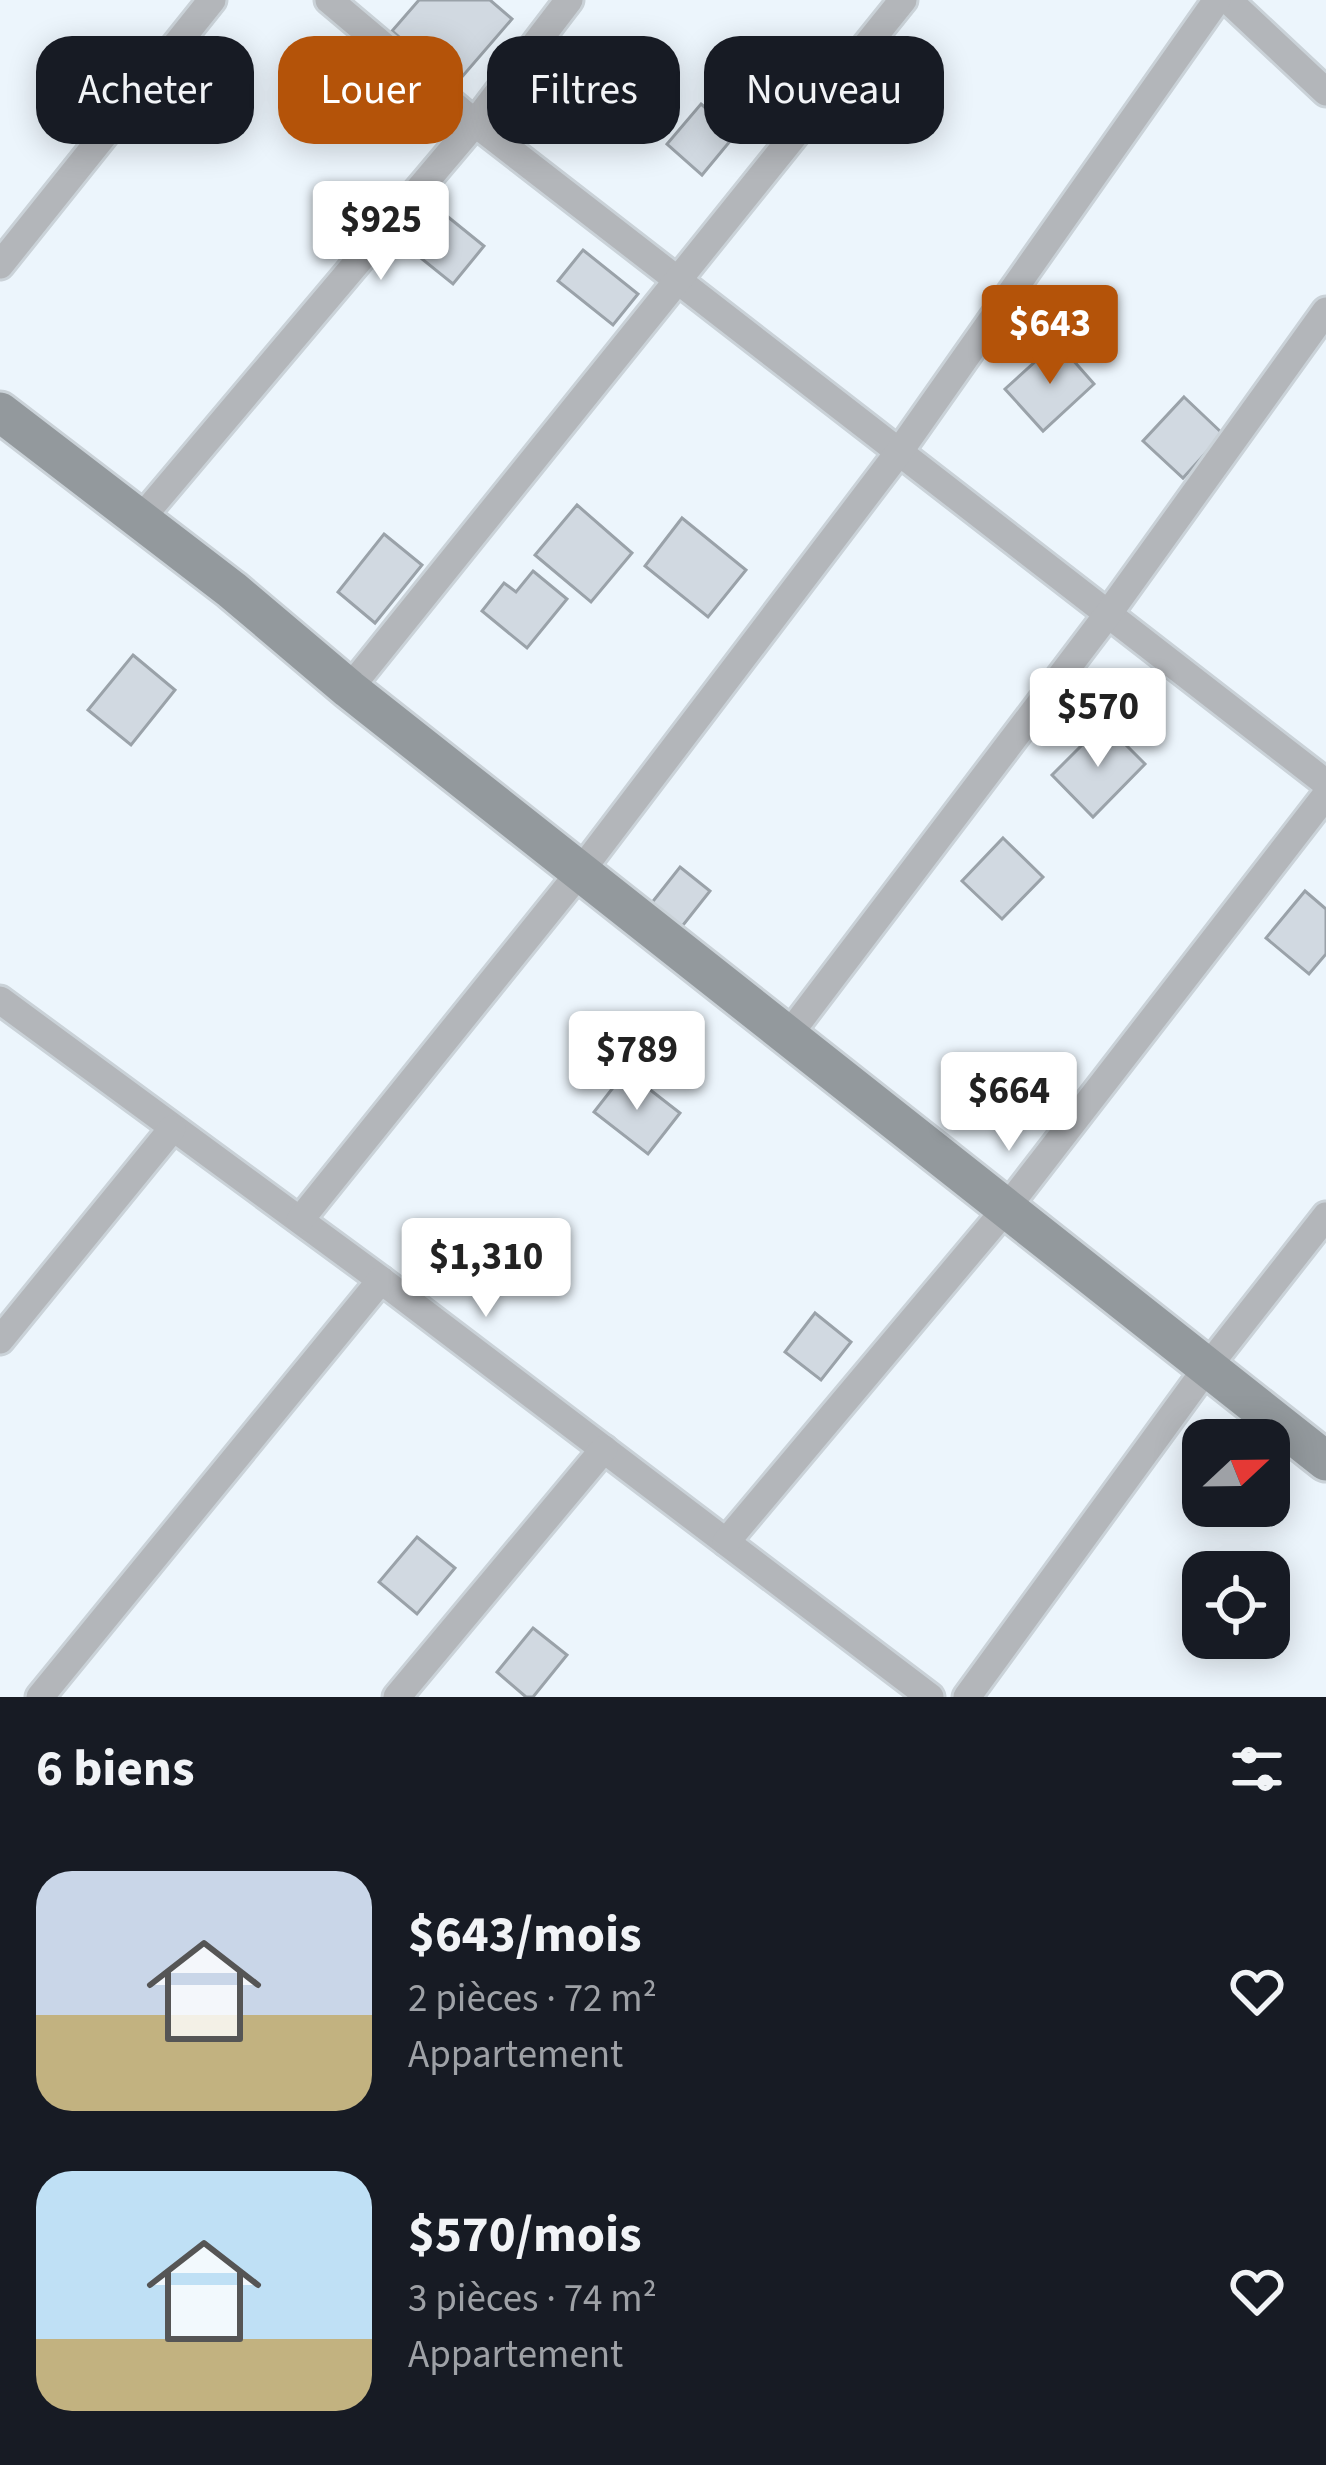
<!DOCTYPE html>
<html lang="fr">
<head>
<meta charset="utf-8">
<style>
  :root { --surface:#171b24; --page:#20242c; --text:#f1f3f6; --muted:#9ea1a6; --accent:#b45309 }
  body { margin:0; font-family:"Source Sans 3",sans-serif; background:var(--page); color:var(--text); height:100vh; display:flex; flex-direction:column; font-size:45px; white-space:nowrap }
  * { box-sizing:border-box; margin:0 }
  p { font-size:39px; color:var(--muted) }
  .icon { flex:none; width:66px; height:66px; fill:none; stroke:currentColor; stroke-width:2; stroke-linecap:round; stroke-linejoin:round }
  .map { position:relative; height:1697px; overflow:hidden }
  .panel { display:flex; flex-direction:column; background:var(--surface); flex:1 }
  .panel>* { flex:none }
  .guide { position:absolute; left:36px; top:36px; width:1254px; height:108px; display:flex; gap:24px }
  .needle { width:78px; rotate:68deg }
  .buttons { position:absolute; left:1182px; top:1419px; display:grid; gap:24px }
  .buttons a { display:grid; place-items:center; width:108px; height:108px; border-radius:24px; background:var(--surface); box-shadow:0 6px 30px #0003; font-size:60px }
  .price { position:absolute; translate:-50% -102px; padding:0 27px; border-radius:12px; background:#fff; color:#222; font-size:39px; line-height:78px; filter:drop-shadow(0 3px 6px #0008) }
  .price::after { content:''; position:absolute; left:50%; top:72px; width:36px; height:27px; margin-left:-18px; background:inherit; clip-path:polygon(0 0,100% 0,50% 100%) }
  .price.on { background:var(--accent); color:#fff }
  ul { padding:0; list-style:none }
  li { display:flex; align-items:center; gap:36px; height:300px; padding:0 36px }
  li span { display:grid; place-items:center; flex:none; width:336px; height:240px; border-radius:36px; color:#555 }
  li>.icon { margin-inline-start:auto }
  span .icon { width:144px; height:144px; fill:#fffc; stroke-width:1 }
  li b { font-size:51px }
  h2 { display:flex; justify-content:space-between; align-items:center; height:144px; padding:0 36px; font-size:51px }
  .pill { padding:0 42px; border-radius:36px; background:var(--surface); box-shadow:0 6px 30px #0003; font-size:42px; line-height:108px }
  .pill.on { background:var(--accent); color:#fff }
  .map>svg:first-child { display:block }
  .building { fill:#d1d9e1; stroke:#9aa2a9; stroke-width:3 }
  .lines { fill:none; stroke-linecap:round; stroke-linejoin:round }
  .street-casing { stroke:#cad2d8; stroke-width:33 }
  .secondary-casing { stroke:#cad2d8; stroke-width:45 }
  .street { stroke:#b3b6ba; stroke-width:27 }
  .secondary { stroke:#93999d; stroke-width:39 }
</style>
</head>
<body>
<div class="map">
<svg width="1326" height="1697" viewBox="0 0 1326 1697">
  <rect width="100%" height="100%" fill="#ecf5fc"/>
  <g class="building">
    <polygon points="419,0 490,0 512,19 455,85 392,31"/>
    <polygon points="701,104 736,134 702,175 667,144"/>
    <polygon points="437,208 484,246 453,284 406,246"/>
    <polygon points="583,250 638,294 613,325 558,281"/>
    <polygon points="1057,342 1094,384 1043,431 1005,389"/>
    <polygon points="1184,397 1223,434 1183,478 1143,441"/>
    <polygon points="577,505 632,553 591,602 535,555"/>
    <polygon points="682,518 746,570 708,617 645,566"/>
    <polygon points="384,534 422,565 375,623 338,592"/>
    <polygon points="533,571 567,599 527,648 482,611 504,583 516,592"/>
    <polygon points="133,655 175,690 131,745 88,710"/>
    <polygon points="1104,723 1145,764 1093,817 1052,775"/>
    <polygon points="1003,838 1043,877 1002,919 962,881"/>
    <polygon points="680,867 710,891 680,929 650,905"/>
    <polygon points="1305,891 1326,909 1326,954 1309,974 1266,938"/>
    <polygon points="626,1071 680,1113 648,1154 594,1112"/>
    <polygon points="815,1313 851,1342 821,1380 785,1352"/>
    <polygon points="417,1537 455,1568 417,1614 379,1582"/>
    <polygon points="533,1628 567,1655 533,1697 526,1697 497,1672"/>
  </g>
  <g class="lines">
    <g class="street-casing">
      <g id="street">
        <polyline points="329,0 475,123 1326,783"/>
        <polyline points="1228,0 1326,92"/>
        <polyline points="0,265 212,0"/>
        <polyline points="138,522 475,123 569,0"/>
        <polyline points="349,689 903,0"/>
        <polyline points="0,1000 381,1280 930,1697"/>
        <polyline points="787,1037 1108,614 1326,311"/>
        <polyline points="300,1220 580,872 899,452 1217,0"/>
        <polyline points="0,1340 172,1129"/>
        <polyline points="726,1542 1005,1210 1326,795"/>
        <polyline points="40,1697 381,1280"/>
        <polyline points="397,1697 604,1449"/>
        <polyline points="967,1697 1206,1369 1326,1216"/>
      </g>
    </g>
    <g class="secondary-casing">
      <polyline id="secondary" points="0,412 232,590 349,689 1326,1461"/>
    </g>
    <use href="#street" class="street"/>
    <use href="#secondary" class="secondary"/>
  </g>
</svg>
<div class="buttons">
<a><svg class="needle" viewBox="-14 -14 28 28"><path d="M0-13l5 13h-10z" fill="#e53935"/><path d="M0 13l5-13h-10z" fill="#9ea1a6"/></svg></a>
<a><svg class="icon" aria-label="locate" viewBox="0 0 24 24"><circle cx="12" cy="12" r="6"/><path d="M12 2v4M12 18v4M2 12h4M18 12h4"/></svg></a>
</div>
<b class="price" style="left:381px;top:283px">$925</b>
<b class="price on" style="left:1050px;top:387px">$643</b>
<b class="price" style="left:1098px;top:770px">$570</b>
<b class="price" style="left:637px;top:1113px">$789</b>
<b class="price" style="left:1009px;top:1154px">$664</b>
<b class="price" style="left:486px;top:1320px">$1,310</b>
<div class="guide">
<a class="pill">Acheter</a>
<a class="pill on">Louer</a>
<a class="pill">Filtres</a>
<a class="pill">Nouveau</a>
</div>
</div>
<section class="panel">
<h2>6 biens<svg class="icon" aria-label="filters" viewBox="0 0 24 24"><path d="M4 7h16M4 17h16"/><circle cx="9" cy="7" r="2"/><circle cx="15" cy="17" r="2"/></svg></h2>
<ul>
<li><span style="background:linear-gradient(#c9d6e8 60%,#c2b280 0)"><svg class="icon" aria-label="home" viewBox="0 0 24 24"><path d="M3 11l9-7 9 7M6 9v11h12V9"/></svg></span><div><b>$643/mois</b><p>2 pièces · 72 m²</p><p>Appartement</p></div><svg class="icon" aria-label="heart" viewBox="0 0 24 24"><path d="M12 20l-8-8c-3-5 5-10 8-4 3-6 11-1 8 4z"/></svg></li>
<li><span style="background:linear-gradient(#bfe0f5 70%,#c2b280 0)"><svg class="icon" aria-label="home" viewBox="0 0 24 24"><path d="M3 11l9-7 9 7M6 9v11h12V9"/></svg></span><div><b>$570/mois</b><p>3 pièces · 74 m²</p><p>Appartement</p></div><svg class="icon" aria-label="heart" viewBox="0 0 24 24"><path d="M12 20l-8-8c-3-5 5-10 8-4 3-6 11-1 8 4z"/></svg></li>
</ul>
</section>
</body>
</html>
